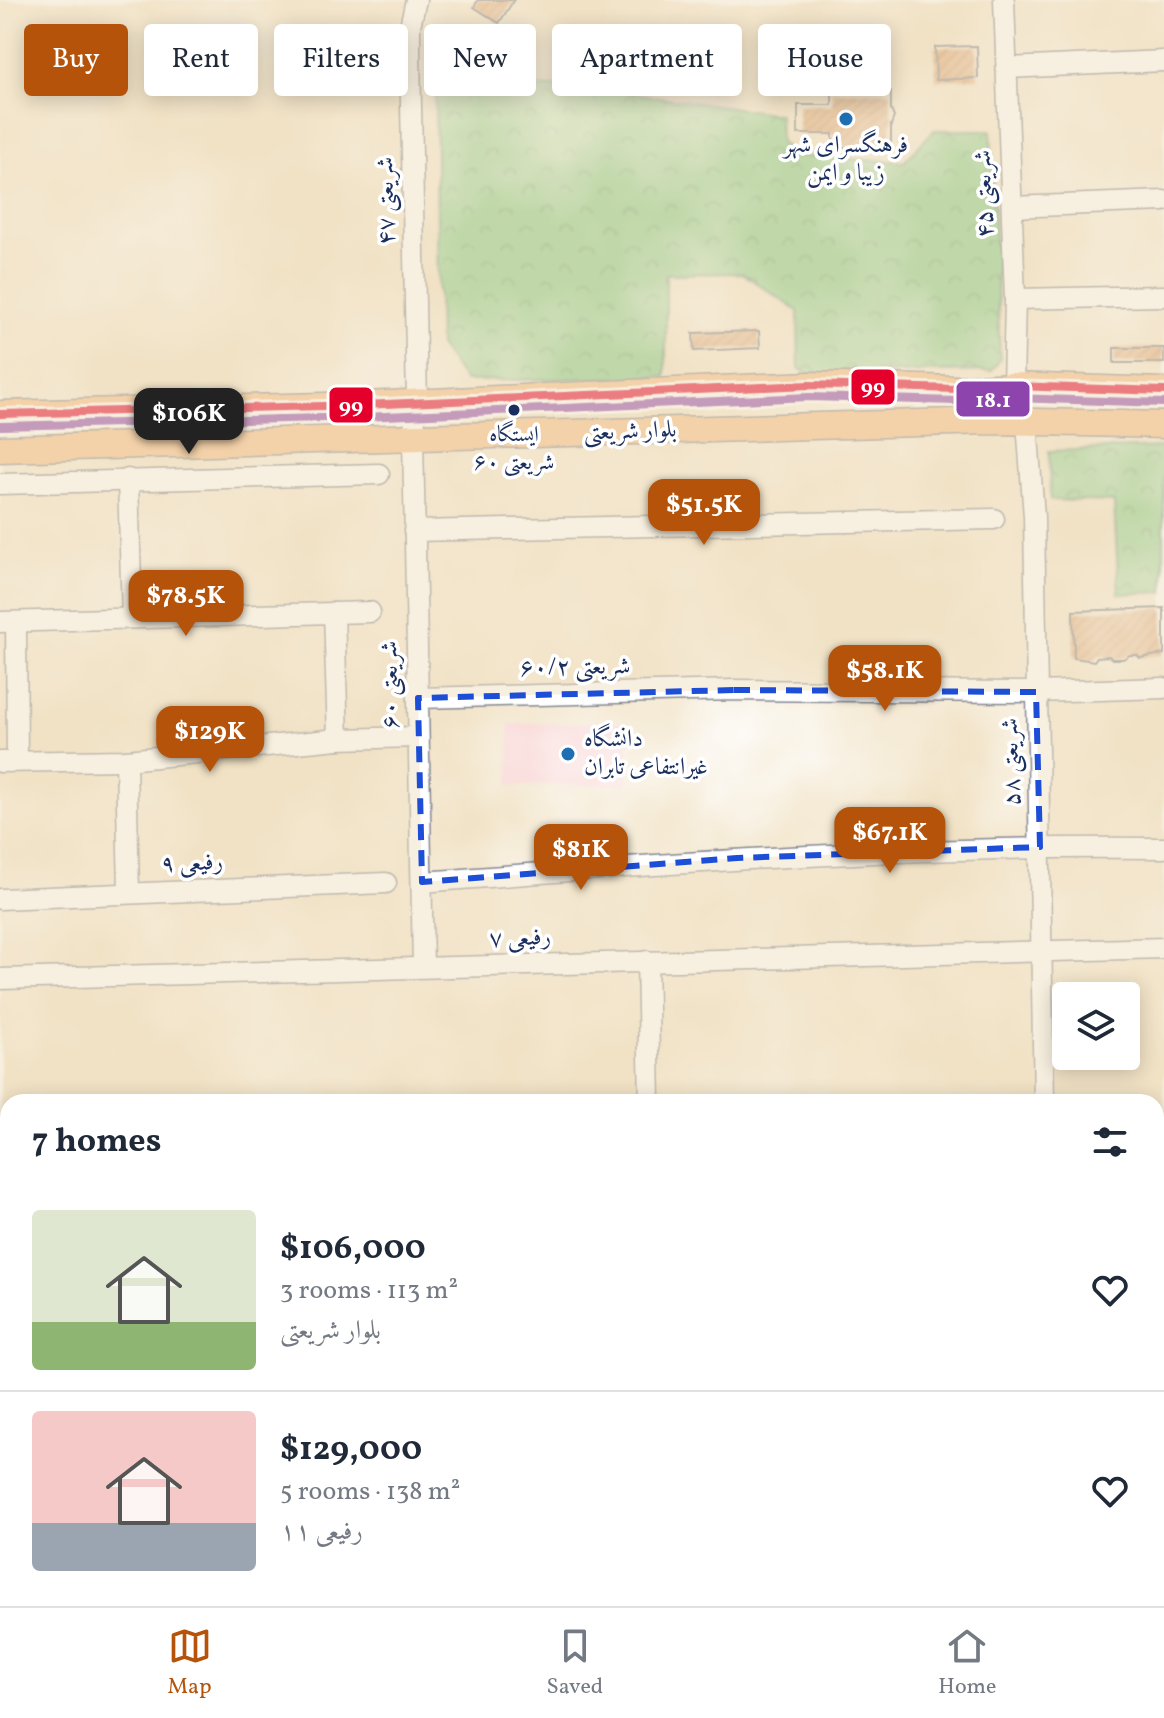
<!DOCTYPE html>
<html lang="en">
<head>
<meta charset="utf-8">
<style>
  :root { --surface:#fff; --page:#f6f6f7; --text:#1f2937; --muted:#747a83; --line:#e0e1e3; --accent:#b45309 }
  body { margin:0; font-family:Vollkorn,Amiri,serif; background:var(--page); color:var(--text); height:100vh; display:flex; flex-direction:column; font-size:30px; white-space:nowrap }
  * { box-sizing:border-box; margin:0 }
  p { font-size:26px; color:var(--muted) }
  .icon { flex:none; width:44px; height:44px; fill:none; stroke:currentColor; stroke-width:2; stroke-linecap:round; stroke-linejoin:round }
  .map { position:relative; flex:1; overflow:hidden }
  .sheet { position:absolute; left:0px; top:1094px; width:1164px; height:512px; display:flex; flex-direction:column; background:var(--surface); border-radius:24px 24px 0 0; box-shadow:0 4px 20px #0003 }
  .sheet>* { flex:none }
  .top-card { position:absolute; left:24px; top:24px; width:1116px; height:72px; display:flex; gap:16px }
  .fabs { position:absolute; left:1052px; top:982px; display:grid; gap:16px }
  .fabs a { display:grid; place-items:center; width:88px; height:88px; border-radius:8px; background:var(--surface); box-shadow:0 4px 20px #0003; font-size:40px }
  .price { position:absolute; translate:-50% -68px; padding:0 18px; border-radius:16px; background:var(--accent); color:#fff; font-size:26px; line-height:52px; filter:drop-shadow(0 2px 4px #0008) }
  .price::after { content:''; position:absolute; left:50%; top:48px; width:24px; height:18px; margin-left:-12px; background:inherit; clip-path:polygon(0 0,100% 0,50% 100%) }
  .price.on { background:#222; color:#fff }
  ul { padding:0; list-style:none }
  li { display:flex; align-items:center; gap:24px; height:200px; padding:0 32px }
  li+li { border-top:2px solid var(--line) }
  li span { display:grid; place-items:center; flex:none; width:224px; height:160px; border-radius:8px; color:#555 }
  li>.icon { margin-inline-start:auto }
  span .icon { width:96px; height:96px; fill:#fffc; stroke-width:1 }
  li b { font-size:34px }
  h2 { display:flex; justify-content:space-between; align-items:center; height:96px; padding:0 32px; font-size:34px }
  .pill { padding:0 28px; border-radius:8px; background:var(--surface); box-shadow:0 4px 20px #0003; font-size:28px; line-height:72px }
  .pill.on { background:var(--accent); color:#fff }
  .tab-bar { display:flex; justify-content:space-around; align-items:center; height:112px; border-top:2px solid var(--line); background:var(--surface); font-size:22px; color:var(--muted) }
  .tab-bar a { display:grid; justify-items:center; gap:4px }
  .tab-bar .on { color:var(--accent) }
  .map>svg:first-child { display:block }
  .built { fill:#f7d0ce }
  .park { fill:url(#park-crowns); stroke:#507e73; stroke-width:2 }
  .building { fill:url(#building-hatch) }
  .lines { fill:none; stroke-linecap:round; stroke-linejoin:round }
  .minor-casing { stroke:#868892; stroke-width:23 }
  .major-casing { stroke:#868892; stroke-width:29 }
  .minor { stroke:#fff; stroke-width:20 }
  .major { stroke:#f7bd88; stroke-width:26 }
  .bus-1-casing { stroke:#fff; stroke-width:14 }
  .bus-2-casing { stroke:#fff; stroke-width:14 }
  .bus-1 { stroke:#e4002b; stroke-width:8 }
  .bus-2 { stroke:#8e44ad; stroke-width:8 }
  .marked { fill:none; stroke:#1d4ed8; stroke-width:6; stroke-dasharray:16 10; stroke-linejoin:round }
  .poi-dot { fill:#1f6fb2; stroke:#fff; stroke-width:3 }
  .bus-dot { fill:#1b2f5e; stroke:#fff; stroke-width:3 }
  .labels { text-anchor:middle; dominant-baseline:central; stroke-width:7; stroke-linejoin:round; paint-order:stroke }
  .bus-label { font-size:22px; fill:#1b2f5e; stroke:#fff }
  .poi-label { font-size:24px; fill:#1b2f5e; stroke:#fff }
  .street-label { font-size:24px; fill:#1b2f5e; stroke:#fff }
  .line-badge { stroke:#fff; stroke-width:3 }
  .badge-label { font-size:22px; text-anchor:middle; font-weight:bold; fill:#fff }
</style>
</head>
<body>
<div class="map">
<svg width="1164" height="1606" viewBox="0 0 1164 1606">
  <defs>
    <pattern id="park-crowns" width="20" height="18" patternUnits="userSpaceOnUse" patternTransform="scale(2)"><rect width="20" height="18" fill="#85cc88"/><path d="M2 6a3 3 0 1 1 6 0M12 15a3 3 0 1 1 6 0" fill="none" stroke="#6ca672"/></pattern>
    <pattern id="building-hatch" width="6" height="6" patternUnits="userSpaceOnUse" patternTransform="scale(2)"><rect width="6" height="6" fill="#de9b63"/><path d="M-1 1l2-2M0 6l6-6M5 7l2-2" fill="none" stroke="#b37f55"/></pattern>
  </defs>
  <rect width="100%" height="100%" fill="#fff"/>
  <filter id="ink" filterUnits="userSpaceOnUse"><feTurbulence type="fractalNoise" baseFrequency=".0125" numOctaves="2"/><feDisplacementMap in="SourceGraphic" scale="16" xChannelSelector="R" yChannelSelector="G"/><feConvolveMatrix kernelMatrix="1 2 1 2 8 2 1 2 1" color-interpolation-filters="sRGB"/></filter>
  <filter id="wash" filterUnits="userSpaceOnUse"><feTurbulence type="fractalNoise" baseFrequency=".006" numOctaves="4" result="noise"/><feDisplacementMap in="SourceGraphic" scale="32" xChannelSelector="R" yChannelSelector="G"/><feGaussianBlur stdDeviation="1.8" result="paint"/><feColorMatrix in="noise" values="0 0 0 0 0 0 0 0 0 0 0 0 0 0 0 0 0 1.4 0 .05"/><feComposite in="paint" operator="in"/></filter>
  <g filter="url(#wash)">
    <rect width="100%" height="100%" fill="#f1e2c5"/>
    <polygon class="built" points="627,722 628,784 509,786 509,724"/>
    <g class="park">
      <polygon points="576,85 779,114 780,143 799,156 904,162 934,130 991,130 1000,359 992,371 807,374 799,368 798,311 742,273 666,274 666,377 465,381 439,346 435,96"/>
      <polygon points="1164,447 1164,592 1119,594 1114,502 1050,500 1049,451"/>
    </g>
    <g id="blocks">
      <g class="building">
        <polygon points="478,0 514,0 499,23 474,7"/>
        <polygon points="977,46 978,78 936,80 935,47"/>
        <polygon points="832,91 891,91 891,110 894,117 891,125 891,147 833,147 833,134 798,134 798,105 832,105"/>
        <polygon points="759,331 760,348 694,351 693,333"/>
        <rect x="1114" y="348" width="50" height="15"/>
        <polygon points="1164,608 1164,654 1140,658 1137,655 1130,655 1123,659 1112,659 1109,656 1097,657 1094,661 1074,658 1073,611"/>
        <polygon points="716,1598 795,1598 795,1604 721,1606 721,1603 716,1603"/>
        <polygon points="850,1598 924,1598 924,1604 850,1606"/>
      </g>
    </g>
  </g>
  <g filter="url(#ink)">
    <use href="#blocks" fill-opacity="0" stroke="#868892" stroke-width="2"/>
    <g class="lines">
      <g class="minor-casing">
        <g id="minor">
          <polyline points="416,0 410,26 410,55 417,403 413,437 423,967"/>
          <polyline points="1004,0 1015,299 1013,386"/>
          <polyline points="1006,68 1164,61"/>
          <polyline points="1012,207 1164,201"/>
          <polyline points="1015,299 1164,296"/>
          <polyline points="1027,422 1034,517 1044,1102"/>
          <polyline points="128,479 132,617"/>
          <polyline points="0,484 379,474"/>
          <polyline points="414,531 994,519"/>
          <polyline points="334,613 338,739"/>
          <polyline points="0,622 370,612"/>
          <polyline points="16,622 17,761"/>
          <polyline points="418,698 734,690 1036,692 1164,688"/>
          <polyline points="126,760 129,893"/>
          <polyline points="0,762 126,760 338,739 418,737"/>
          <path d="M 422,882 C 669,863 916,845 1164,848"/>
          <polyline points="0,899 386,883"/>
          <polyline points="647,961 650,1102"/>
          <polyline points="0,979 1164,948"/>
          <polyline points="1156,1132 1164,1131"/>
          <polyline points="0,1156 8,1155"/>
          <polyline points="1156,1294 1164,1294"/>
          <polyline points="0,1338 8,1338"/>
          <polyline points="1156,1461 1164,1460"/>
          <polyline points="0,1502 8,1502"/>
          <polyline points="659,1598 660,1606"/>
          <polyline points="810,1598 811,1606"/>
          <polyline points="1030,1598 1031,1606"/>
          <polyline points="1058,1598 1058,1606"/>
        </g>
      </g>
      <g class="major-casing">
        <g id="major">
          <polyline points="0,414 363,405 809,385 958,389 1013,386 1164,391"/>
          <polyline points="0,449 991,421 1164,425"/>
        </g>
      </g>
      <use href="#minor" class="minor"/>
      <use href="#major" class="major"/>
      <g class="bus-1-casing">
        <polyline id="bus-1" points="0,414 363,405 809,385 958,389 1013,386 1164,391"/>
      </g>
      <g class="bus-2-casing">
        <polyline id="bus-2" points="0,426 364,417 809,397 958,401 1013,398 1164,403"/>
      </g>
      <use href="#bus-1" class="bus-1"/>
      <use href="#bus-2" class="bus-2"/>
    </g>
  </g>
  <path d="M0 0H1164V1606H0ZM 734,690 L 1036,692 L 1040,847 L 737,858 L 422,882 L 418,698 Z" fill="#f1e2c5" fill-opacity=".55" fill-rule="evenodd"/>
  <path class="marked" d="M 734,690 L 1036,692 L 1040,847 L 737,858 L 422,882 L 418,698 Z"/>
  <g class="poi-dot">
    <circle cx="846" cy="119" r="8"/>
    <circle cx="568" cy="754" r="8"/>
  </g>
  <circle class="bus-dot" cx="514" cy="410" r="7"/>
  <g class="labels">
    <g class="bus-label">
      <text x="514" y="435">ایستگاه<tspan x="514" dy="28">شریعتی ۶۰</tspan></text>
    </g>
    <g class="poi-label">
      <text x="846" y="146">فرهنگسرای شهر<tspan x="846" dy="28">زیبا و ایمن</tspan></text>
      <text x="584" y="740" text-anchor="start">دانشگاه<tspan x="584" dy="28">غیرانتفاعی تابران</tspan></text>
    </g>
    <g class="street-label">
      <text transform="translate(985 194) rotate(-92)">شریعتی ۴۵</text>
      <text transform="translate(387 201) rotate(-91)">شریعتی ۴۷</text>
      <text transform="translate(630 432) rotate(-2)">بلوار شریعتی</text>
      <text transform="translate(575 668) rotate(-1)">شریعتی ۶۰/۲</text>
      <text transform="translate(391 685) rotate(-91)">شریعتی ۶۰</text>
      <text transform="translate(1012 762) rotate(-92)">شریعتی ۵۸</text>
      <text transform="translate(192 864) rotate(-2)">رفیعی ۹</text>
      <text transform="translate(520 939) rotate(-2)">رفیعی ۷</text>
    </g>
  </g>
  <g class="line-badge">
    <rect x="850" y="368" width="46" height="38" rx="8" fill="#e4002b"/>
    <rect x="955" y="380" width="76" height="38" rx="8" fill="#8e44ad"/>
    <rect x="328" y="386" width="46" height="38" rx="8" fill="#e4002b"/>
  </g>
  <g class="badge-label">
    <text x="873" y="394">99</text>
    <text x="993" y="407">18.1</text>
    <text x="351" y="413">99</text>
  </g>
</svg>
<div class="fabs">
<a><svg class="icon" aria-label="layers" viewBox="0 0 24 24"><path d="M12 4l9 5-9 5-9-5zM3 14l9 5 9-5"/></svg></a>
</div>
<b class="price on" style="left:189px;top:456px">$106K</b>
<b class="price" style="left:704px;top:547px">$51.5K</b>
<b class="price" style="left:186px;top:638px">$78.5K</b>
<b class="price" style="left:885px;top:713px">$58.1K</b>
<b class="price" style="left:210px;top:774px">$129K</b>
<b class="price" style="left:890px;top:875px">$67.1K</b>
<b class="price" style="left:581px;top:892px">$81K</b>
<div class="top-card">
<a class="pill on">Buy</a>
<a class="pill">Rent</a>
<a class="pill">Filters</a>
<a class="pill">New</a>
<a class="pill">Apartment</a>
<a class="pill">House</a>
</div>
<section class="sheet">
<h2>7 homes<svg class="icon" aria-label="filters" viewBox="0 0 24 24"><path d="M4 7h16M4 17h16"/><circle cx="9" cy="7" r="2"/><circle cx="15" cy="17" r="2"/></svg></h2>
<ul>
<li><span style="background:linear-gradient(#dfe7d0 70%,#8fb573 0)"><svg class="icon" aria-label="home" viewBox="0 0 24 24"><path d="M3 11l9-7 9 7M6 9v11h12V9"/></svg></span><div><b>$106,000</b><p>3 rooms · 113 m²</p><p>بلوار شریعتی</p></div><svg class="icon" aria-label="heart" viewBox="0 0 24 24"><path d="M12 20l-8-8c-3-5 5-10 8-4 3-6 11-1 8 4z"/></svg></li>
<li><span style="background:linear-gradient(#f6c9c9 70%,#9aa5b1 0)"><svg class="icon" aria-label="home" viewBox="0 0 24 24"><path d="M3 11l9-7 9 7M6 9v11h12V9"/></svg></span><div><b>$129,000</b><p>5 rooms · 138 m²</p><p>رفیعی ۱۱</p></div><svg class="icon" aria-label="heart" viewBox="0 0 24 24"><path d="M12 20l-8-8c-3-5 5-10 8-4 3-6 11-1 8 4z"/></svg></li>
</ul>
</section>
</div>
<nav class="tab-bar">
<a class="on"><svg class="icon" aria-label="map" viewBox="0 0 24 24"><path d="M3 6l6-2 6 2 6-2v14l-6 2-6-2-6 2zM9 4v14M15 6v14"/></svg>Map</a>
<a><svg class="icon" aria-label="saved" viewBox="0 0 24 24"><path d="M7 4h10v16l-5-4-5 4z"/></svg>Saved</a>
<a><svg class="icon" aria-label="home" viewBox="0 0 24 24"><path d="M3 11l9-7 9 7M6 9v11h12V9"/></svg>Home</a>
</nav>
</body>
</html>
